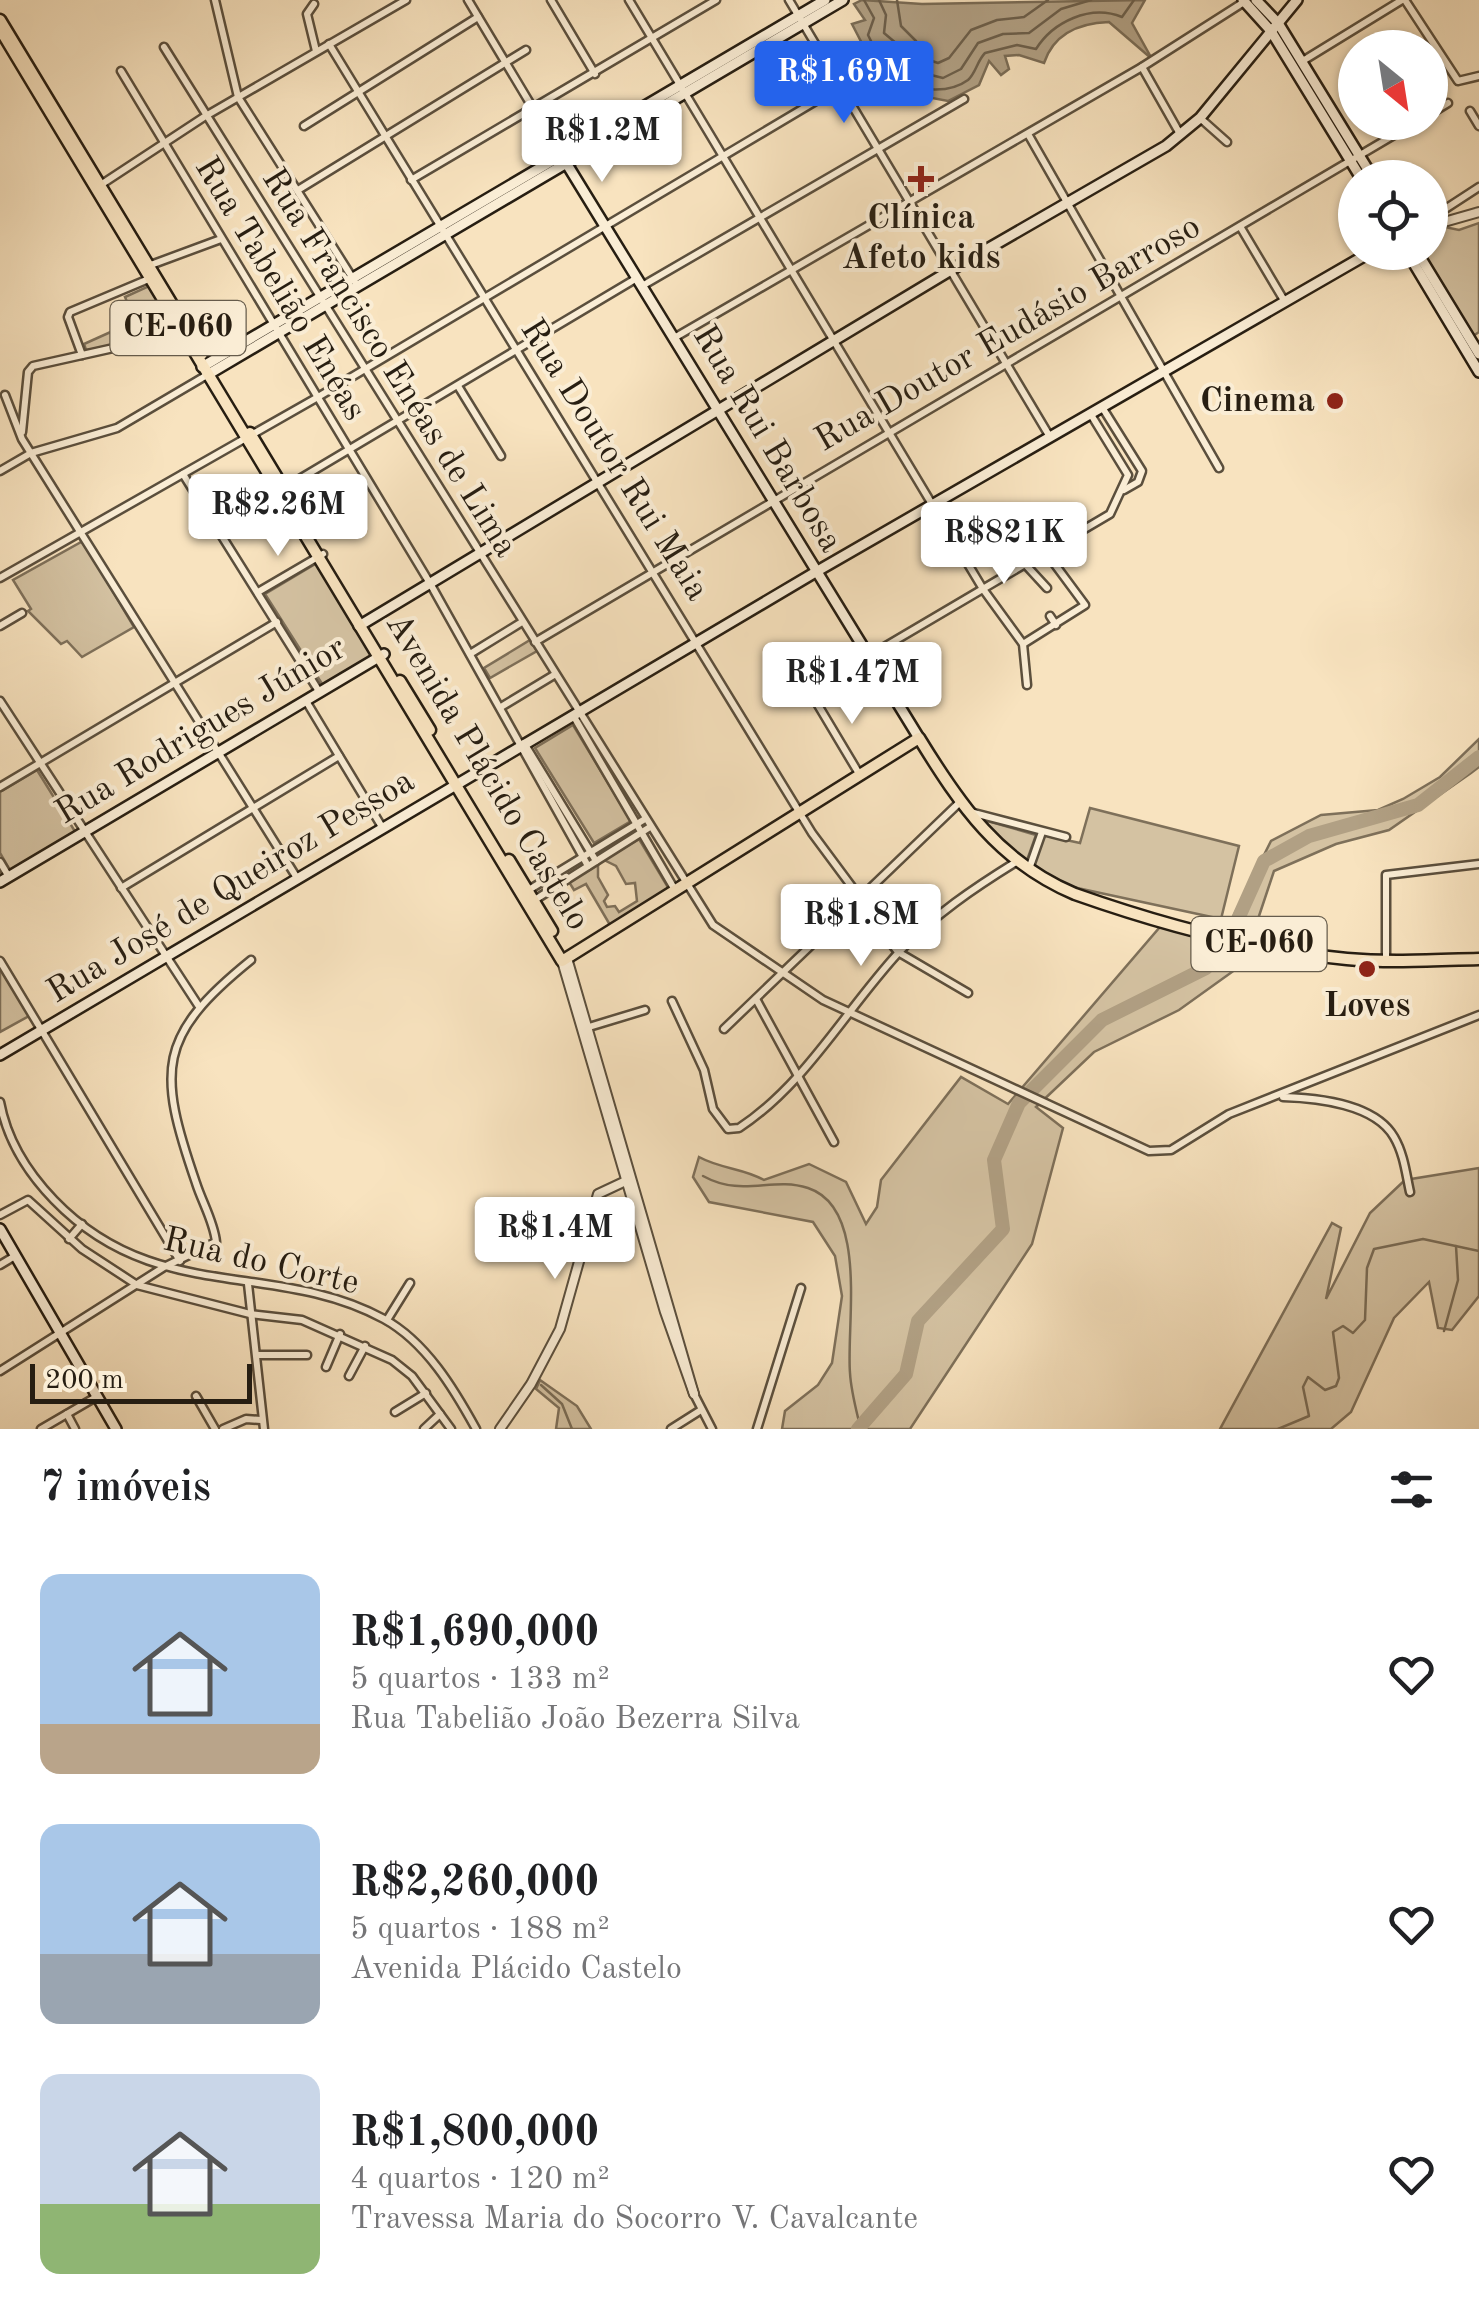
<!DOCTYPE html>
<html lang="pt">
<head>
<meta charset="utf-8">
<style>
  :root { --surface:#fff; --page:#f6f6f6; --text:#202124; --muted:#757577; --accent:#2563eb }
  body { margin:0; font-family:"Old Standard TT",serif; background:var(--page); color:var(--text); height:100vh; display:flex; flex-direction:column; font-size:38px; white-space:nowrap }
  * { box-sizing:border-box; margin:0 }
  p { font-size:32px; color:var(--muted) }
  .icon { flex:none; width:55px; height:55px; fill:none; stroke:currentColor; stroke-width:2; stroke-linecap:round; stroke-linejoin:round }
  .map { position:relative; height:1429px; overflow:hidden }
  .panel { display:flex; flex-direction:column; background:var(--surface); flex:1 }
  .panel>* { flex:none }
  .needle { width:65px; rotate:150deg }
  .buttons { position:absolute; left:1338px; top:30px; display:grid; gap:20px }
  .buttons a { display:grid; place-items:center; width:110px; height:110px; border-radius:50%; background:var(--surface); box-shadow:0 2px 8px #0004; font-size:50px }
  .scale { position:absolute; left:30px; bottom:25px; width:222px; box-sizing:border-box; padding-left:10px; border:5px solid #271e12; border-top:0; font-size:28px; line-height:35px; white-space:nowrap; color:#271e12; -webkit-text-stroke:8px #faedd5; paint-order:stroke }
  .price { position:absolute; translate:-50% -85px; padding:0 22px; border-radius:10px; background:#fff; color:#222; font-size:32px; line-height:65px; filter:drop-shadow(0 2px 5px #0008) }
  .price::after { content:''; position:absolute; left:50%; top:60px; width:30px; height:22px; margin-left:-15px; background:inherit; clip-path:polygon(0 0,100% 0,50% 100%) }
  .price.selected { background:var(--accent); color:#fff }
  ul { padding:0; list-style:none }
  li { display:flex; align-items:center; gap:30px; height:250px; padding:0 40px }
  li span { display:grid; place-items:center; flex:none; width:280px; height:200px; border-radius:20px; color:#555 }
  li>.icon { margin-inline-start:auto }
  span .icon { width:120px; height:120px; fill:#fffc; stroke-width:1 }
  li b { font-size:42px }
  h2 { display:flex; justify-content:space-between; align-items:center; height:120px; padding:0 40px; font-size:42px }
  .map>svg:first-child { display:block }
  .green { fill:#d4c2a2; stroke:#7e705a; stroke-width:2.5 }
  .water { fill:#b1a084; stroke:#7a6c56; stroke-width:2.5 }
  .lines { fill:none; stroke-linecap:round; stroke-linejoin:round }
  .shore { stroke:#6c5f4b; stroke-width:2.5 }
  .stream { stroke:#7a6c56; stroke-width:2.5 }
  .river { stroke:#b1a084; stroke-width:14 }
  .minor-casing { stroke:#5b4f3d; stroke-width:11 }
  .tertiary-casing { stroke:#5b4f3d; stroke-width:12 }
  .secondary-casing { stroke:#271e12; stroke-width:14 }
  .primary-casing { stroke:#271e12; stroke-width:15 }
  .minor { stroke:#faedd5; stroke-width:6 }
  .tertiary { stroke:#faedd5; stroke-width:8 }
  .secondary { stroke:#faedd5; stroke-width:9 }
  .primary { stroke:#f8e3bf; stroke-width:10 }
  .poi-dot { fill:#8f2418; stroke:#faedd5; stroke-width:4 }
  .labels { text-anchor:middle; dominant-baseline:central; stroke-width:8; stroke-linejoin:round; paint-order:stroke }
  .shield { fill:#faedd5; stroke:#665c4c; stroke-width:2.5 }
  .shield-label { font-size:32px; font-weight:bold; fill:#271e12 }
  .poi-label { font-size:35px; font-weight:bold; fill:#271e12; stroke:#faedd5 }
  .street-label { font-size:35px; fill:#271e12; stroke:#faedd5 }
</style>
</head>
<body>
<div class="map">
<svg width="1479" height="1429" viewBox="0 0 1479 1429">
  <rect width="100%" height="100%" fill="#f8e3bf"/>
  <filter id="stains"><feTurbulence type="fractalNoise" baseFrequency=".002" numOctaves="4"/><feColorMatrix values="0 0 0 0 .2 0 0 0 0 .09 0 0 0 0 .02 0 0 0 .5 -.17"/></filter>
  <radialGradient id="worn" r=".72"><stop offset=".6" stop-color="#630" stop-opacity="0"/><stop offset="1" stop-color="#630" stop-opacity=".3"/></radialGradient>
  <g class="green">
    <polygon points="1479,223 1479,332 1473,336 1422,253 1430,252 1430,235 1445,227 1459,230"/>
    <polygon points="149,286 180,338 86,350 84,344 135,321 125,297"/>
    <polygon points="83,541 134,627 82,657 67,641 61,644 28,611 31,609 13,580"/>
    <polygon points="317,563 374,657 324,687 265,594"/>
    <polygon points="530,640 537,651 490,678 484,668"/>
    <polygon points="573,725 631,821 594,843 535,748"/>
    <polygon points="1479,739 1479,767 1471,773 1389,830 1336,844 1274,871 1254,931 1228,927 1271,841 1321,815 1378,810 1403,799 1440,777"/>
    <polygon points="37,770 76,833 11,872 0,853 0,792"/>
    <polygon points="1090,808 1239,846 1221,919 1068,886 1031,868 1043,835 1080,843"/>
    <polygon points="977,818 1036,835 1026,863"/>
    <polygon points="639,839 669,889 610,925 586,884 574,890 569,882 598,864 598,877 608,895 604,901 607,907 615,906 619,912 637,901 635,883 626,884 616,866 604,860"/>
    <path d="M 1160,927 L 1257,954 L 1179,1010 L 1094,1052 L 1036,1107 L 1063,1128 L 1032,1244 L 910,1429 L 782,1429 L 785,1411 L 818,1385 L 832,1363 L 842,1296 L 835,1256 L 813,1222 L 709,1202 L 693,1177 L 699,1157 C 721,1169 743,1168 764,1180 L 809,1164 L 846,1182 L 866,1224 L 877,1207 L 881,1180 L 961,1077 L 1008,1104 Z"/>
    <polygon points="0,966 29,1016 0,1032"/>
    <polygon points="1479,1168 1479,1296 1452,1330 1438,1328 1429,1282 1394,1318 1351,1412 1331,1429 1220,1429 1332,1223 1341,1228 1326,1299 1370,1213 1405,1180"/>
    <polygon points="540,1380 577,1406 591,1429 556,1429 559,1408 536,1389"/>
  </g>
  <path class="water" d="M 862,0 L 922,4 L 1145,0 L 1132,23 L 1152,59 L 1109,22 C 1079,23 1054,33 1044,63 L 1019,55 L 1005,56 L 1009,69 L 1001,75 L 989,61 L 979,85 L 948,101 L 906,93 L 882,100 L 874,78 L 885,62 L 877,56 L 870,59 L 852,24 L 865,20 L 854,4 Z"/>
  <g class="lines">
    <g class="shore">
      <path d="M 864,0 L 874,18 L 868,35 L 873,45 L 894,59 L 889,82 C 914,87 945,97 968,80 C 976,73 977,61 985,53 L 1017,45 L 1036,49 C 1053,22 1090,4 1122,17 L 1134,0"/>
      <polyline points="879,0 886,15 884,33 903,49 907,69 943,78 961,69 978,43 1003,34 1029,33 1061,9 1091,0"/>
      <polyline points="897,0 901,26 916,41 923,58 938,63 949,58 971,30 997,20 1024,17 1048,0"/>
    </g>
    <g class="stream">
      <path d="M 703,1176 C 743,1198 772,1176 808,1188 C 869,1208 846,1325 850,1373 C 851,1391 856,1409 860,1426"/>
      <polyline points="1444,1331 1458,1280 1456,1246"/>
      <polyline points="541,1385 562,1404 572,1429"/>
      <polyline points="1278,1429 1309,1416 1303,1387 1308,1377 1325,1390 1336,1386 1339,1378 1333,1332 1343,1326 1353,1333 1365,1320 1367,1268 1374,1249 1423,1239 1479,1251"/>
    </g>
    <g class="river">
      <polyline points="1233,930 1264,861 1309,836 1418,805 1479,757"/>
      <polyline points="858,1429 906,1374 918,1321 1003,1229 994,1160 1019,1103 1102,1020 1206,968 1223,944"/>
    </g>
    <g class="minor-casing">
      <g id="minor">
        <polyline points="215,0 238,97 355,282"/>
        <polyline points="468,0 561,155"/>
        <polyline points="551,0 595,74"/>
        <polyline points="629,0 983,589 1023,644 1027,685"/>
        <polyline points="789,0 1050,437"/>
        <polyline points="1405,0 1458,81 1479,76"/>
        <polyline points="314,4 307,14 316,51"/>
        <polyline points="329,44 812,833 861,899"/>
        <polyline points="164,47 713,925 823,1000 1149,1151 1171,1150 1229,1114 1479,1015"/>
        <polyline points="1301,62 1402,0"/>
        <polyline points="1142,67 1180,134"/>
        <polyline points="121,71 431,585 588,866"/>
        <polyline points="1470,111 1479,126"/>
        <polyline points="1430,114 1448,103"/>
        <polyline points="1200,118 1227,142"/>
        <polyline points="304,126 478,17"/>
        <polyline points="1028,134 1219,468"/>
        <polyline points="411,180 716,0"/>
        <polyline points="99,186 204,117 406,0"/>
        <polyline points="298,190 526,50"/>
        <polyline points="1430,224 1436,215 1479,187"/>
        <polyline points="1241,228 1285,302"/>
        <polyline points="148,266 221,239"/>
        <polyline points="642,286 964,99"/>
        <polyline points="674,338 1142,67 1244,2"/>
        <polyline points="82,355 68,317 70,312 151,278"/>
        <polyline points="458,386 501,456"/>
        <polyline points="5,395 22,439 297,878"/>
        <polyline points="1102,407 1142,471 1138,482 1124,490"/>
        <polyline points="22,432 28,372 33,366 127,345 188,344"/>
        <polyline points="0,471 31,453 117,428 207,375"/>
        <polyline points="183,474 320,693"/>
        <polyline points="281,490 637,278"/>
        <polyline points="1024,563 1047,588"/>
        <polyline points="0,578 318,397 841,86"/>
        <polyline points="258,592 323,554"/>
        <polyline points="1050,616 1056,625"/>
        <polyline points="0,626 22,613"/>
        <polyline points="535,642 1416,122"/>
        <polyline points="1023,644 1085,605 1045,551"/>
        <polyline points="470,654 522,622"/>
        <polyline points="869,656 1110,514 1128,475 1090,413"/>
        <polyline points="815,700 858,772"/>
        <polyline points="0,701 198,1005"/>
        <polyline points="306,701 382,827"/>
        <polyline points="501,707 554,675"/>
        <polyline points="573,715 675,890"/>
        <polyline points="524,743 596,861"/>
        <polyline points="0,787 277,622"/>
        <polyline points="970,812 1066,837"/>
        <polyline points="0,862 9,877"/>
        <polyline points="1029,869 1042,832"/>
        <polyline points="121,888 339,756"/>
        <polyline points="527,891 645,819"/>
        <polyline points="533,901 650,827"/>
        <polyline points="858,902 898,952 968,993"/>
        <polyline points="1386,960 1386,875 1479,864"/>
        <polyline points="0,961 180,1261"/>
        <polyline points="756,999 834,1142"/>
        <path d="M 672,1001 L 704,1070 L 713,1109 L 728,1129 L 739,1128 C 806,1084 846,1009 900,951 C 934,915 974,888 1016,862"/>
        <polyline points="589,1027 645,1010"/>
        <polyline points="724,1029 959,803"/>
        <path d="M 1283,1097 C 1317,1098 1375,1104 1394,1137 C 1404,1154 1406,1174 1410,1192"/>
        <path d="M 0,1102 C 7,1140 27,1172 54,1200 C 156,1306 274,1259 384,1319 C 426,1342 454,1389 476,1429"/>
        <polyline points="0,1215 28,1200 82,1249 137,1285 250,1314 302,1320 392,1360 412,1376 451,1429"/>
        <polyline points="69,1239 82,1224"/>
        <polyline points="0,1265 15,1256"/>
        <polyline points="248,1284 264,1429"/>
        <polyline points="387,1320 410,1283"/>
        <polyline points="257,1355 307,1355"/>
        <polyline points="326,1367 340,1334"/>
        <path d="M 0,1371 L 164,1267 L 216,1242 C 214,1222 202,1202 196,1183 C 157,1070 157,1036 251,960"/>
        <polyline points="349,1376 365,1346"/>
        <polyline points="694,1394 712,1429"/>
        <polyline points="196,1396 215,1429"/>
        <polyline points="395,1412 426,1393"/>
        <polyline points="67,1414 75,1429"/>
        <polyline points="41,1429 96,1397"/>
        <polyline points="223,1429 246,1419 261,1420"/>
        <polyline points="424,1429 440,1414"/>
        <polyline points="671,1429 701,1410"/>
        <polyline points="757,1429 801,1288"/>
      </g>
    </g>
    <g class="tertiary-casing">
      <g id="tertiary">
        <polyline points="1430,226 1479,212"/>
        <polyline points="567,958 694,1394"/>
        <polyline points="562,961 665,1312 694,1394"/>
        <polyline points="500,1429 531,1384 560,1329 598,1194 630,1179"/>
      </g>
    </g>
    <g class="secondary-casing">
      <g id="secondary">
        <polyline points="1243,0 1271,31 1361,178"/>
        <polyline points="1256,0 1278,23 1373,178"/>
        <polyline points="565,161 919,738"/>
        <polyline points="1407,252 1479,372"/>
        <polyline points="1417,252 1479,354"/>
        <polyline points="202,367 825,0"/>
        <polyline points="207,375 843,0"/>
        <polyline points="359,626 951,270 1166,146 1200,118 1297,0"/>
        <polyline points="0,882 384,654"/>
        <polyline points="0,1055 814,573 1371,252"/>
        <polyline points="0,1229 116,1429"/>
      </g>
    </g>
    <g class="primary-casing">
      <g id="primary">
        <polyline points="0,20 202,354"/>
        <path d="M 0,29 L 562,961 L 919,738 C 960,805 999,862 1075,894 C 1160,924 1257,950 1347,959 C 1391,963 1435,960 1479,959"/>
        <polyline points="250,433 308,529"/>
        <polyline points="400,681 430,730"/>
        <polyline points="509,860 552,931"/>
      </g>
    </g>
    <use href="#minor" class="minor"/>
    <use href="#tertiary" class="tertiary"/>
    <use href="#secondary" class="secondary"/>
    <use href="#primary" class="primary"/>
  </g>
  <g class="poi-dot">
    <path d="M916 164h10v10h10v10h-10v10h-10v-10h-10v-10h10z"/>
    <circle cx="1335" cy="401" r="10"/>
    <circle cx="1367" cy="969" r="10"/>
  </g>
  <g class="labels">
    <g class="shield">
      <rect x="110.5" y="301" width="135" height="54" rx="8"/>
      <rect x="1191.5" y="917" width="135" height="54" rx="8"/>
    </g>
    <g class="shield-label">
      <text x="178" y="328">CE-060</text>
      <text x="1259" y="944">CE-060</text>
    </g>
    <g class="poi-label">
      <text x="921" y="218">Clínica<tspan x="921" dy="40">Afeto kids</tspan></text>
      <text x="1315" y="401" text-anchor="end">Cinema</text>
      <text x="1367" y="1006">Loves</text>
    </g>
    <g class="street-label">
      <text transform="translate(280 289) rotate(59)">Rua Tabelião Enéas</text>
      <text transform="translate(1008 334) rotate(-30)">Rua Doutor Eudásio Barroso</text>
      <text transform="translate(389 363) rotate(58)">Rua Francisco Enéas de Lima</text>
      <text transform="translate(767 439) rotate(59)">Rua Rui Barbosa</text>
      <text transform="translate(614 460) rotate(58)">Rua Doutor Rui Maia</text>
      <text transform="translate(201 731) rotate(-31)">Rua Rodrigues Júnior</text>
      <text transform="translate(487 772) rotate(59)">Avenida Plácido Castelo</text>
      <text transform="translate(231 887) rotate(-31)">Rua José de Queiroz Pessoa</text>
      <text transform="translate(261 1262) rotate(13)">Rua do Corte</text>
    </g>
  </g>
  <rect width="100%" height="100%" filter="url(#stains)"/>
  <rect width="100%" height="100%" fill="url(#worn)"/>
</svg>
<div class="buttons">
<a><svg class="needle" viewBox="-14 -14 28 28"><path d="M0-13l5 13h-10z" fill="#e53935"/><path d="M0 13l5-13h-10z" fill="#757577"/></svg></a>
<a><svg class="icon" aria-label="locate" viewBox="0 0 24 24"><circle cx="12" cy="12" r="6"/><path d="M12 2v4M12 18v4M2 12h4M18 12h4"/></svg></a>
</div>
<div class="scale">200 m</div>
<b class="price selected" style="left:844px;top:126px">R$1.69M</b>
<b class="price" style="left:602px;top:185px">R$1.2M</b>
<b class="price" style="left:278px;top:559px">R$2.26M</b>
<b class="price" style="left:1004px;top:587px">R$821K</b>
<b class="price" style="left:852px;top:727px">R$1.47M</b>
<b class="price" style="left:861px;top:969px">R$1.8M</b>
<b class="price" style="left:555px;top:1282px">R$1.4M</b>
</div>
<section class="panel">
<h2>7 imóveis<svg class="icon" aria-label="filters" viewBox="0 0 24 24"><path d="M4 7h16M4 17h16"/><circle cx="9" cy="7" r="2"/><circle cx="15" cy="17" r="2"/></svg></h2>
<ul>
<li><span style="background:linear-gradient(#a9c7e8 75%,#b9a48a 0)"><svg class="icon" aria-label="home" viewBox="0 0 24 24"><path d="M3 11l9-7 9 7M6 9v11h12V9"/></svg></span><div><b>R$1,690,000</b><p>5 quartos · 133 m²</p><p>Rua Tabelião João Bezerra Silva</p></div><svg class="icon" aria-label="heart" viewBox="0 0 24 24"><path d="M12 20l-8-8c-3-5 5-10 8-4 3-6 11-1 8 4z"/></svg></li>
<li><span style="background:linear-gradient(#a9c7e8 65%,#9aa5b1 0)"><svg class="icon" aria-label="home" viewBox="0 0 24 24"><path d="M3 11l9-7 9 7M6 9v11h12V9"/></svg></span><div><b>R$2,260,000</b><p>5 quartos · 188 m²</p><p>Avenida Plácido Castelo</p></div><svg class="icon" aria-label="heart" viewBox="0 0 24 24"><path d="M12 20l-8-8c-3-5 5-10 8-4 3-6 11-1 8 4z"/></svg></li>
<li><span style="background:linear-gradient(#c9d6e8 65%,#8fb573 0)"><svg class="icon" aria-label="home" viewBox="0 0 24 24"><path d="M3 11l9-7 9 7M6 9v11h12V9"/></svg></span><div><b>R$1,800,000</b><p>4 quartos · 120 m²</p><p>Travessa Maria do Socorro V. Cavalcante</p></div><svg class="icon" aria-label="heart" viewBox="0 0 24 24"><path d="M12 20l-8-8c-3-5 5-10 8-4 3-6 11-1 8 4z"/></svg></li>
</ul>
</section>
</body>
</html>
